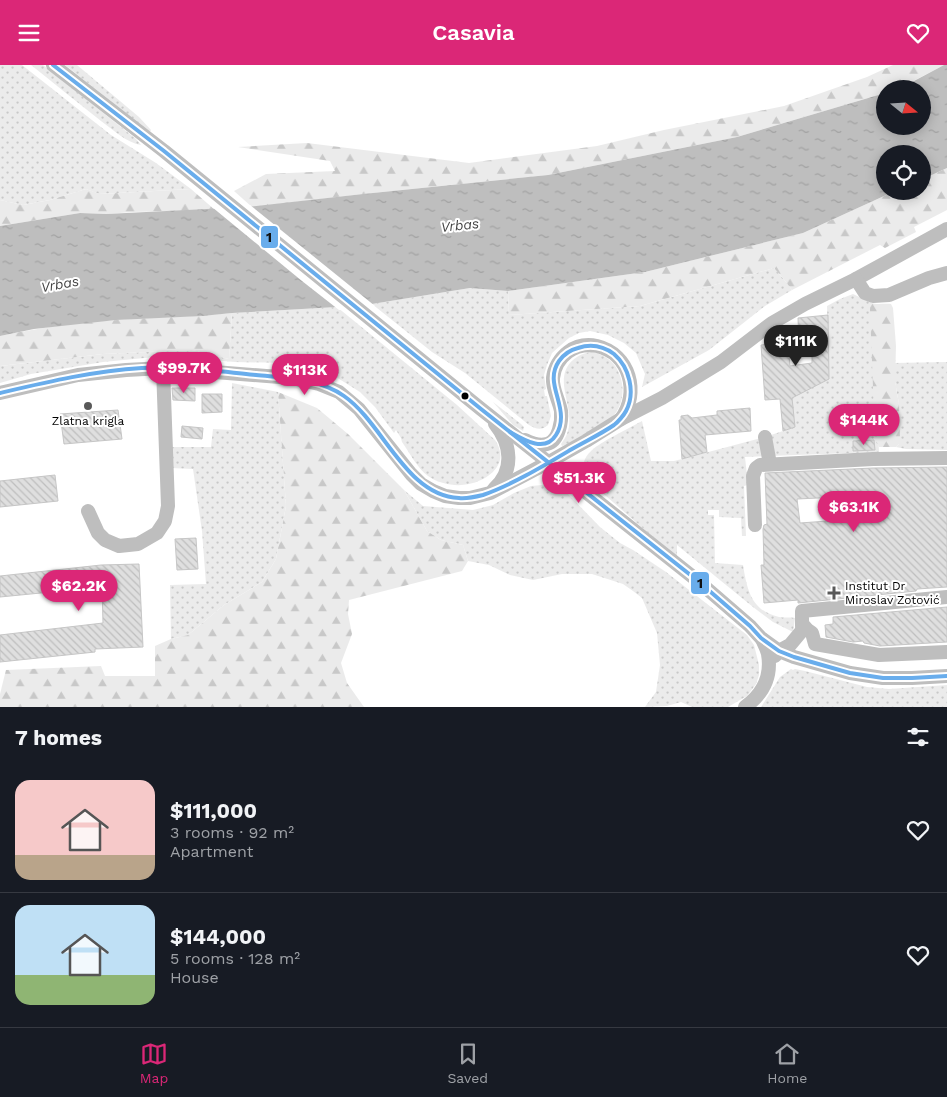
<!DOCTYPE html>
<html lang="en">
<head>
<meta charset="utf-8">
<style>
  :root { --surface:#171b24; --page:#242831; --text:#f1f3f6; --muted:#9ea1a6; --line:#363941; --accent:#db2777 }
  body { margin:0; font-family:"Work Sans",sans-serif; background:var(--page); color:var(--text); height:100vh; display:flex; flex-direction:column; font-size:19px; white-space:nowrap }
  * { box-sizing:border-box; margin:0 }
  p { font-size:16px; color:var(--muted) }
  .icon { flex:none; width:28px; height:28px; fill:none; stroke:currentColor; stroke-width:2; stroke-linecap:round; stroke-linejoin:round }
  .map { position:relative; height:642px; overflow:hidden }
  .details { display:flex; flex-direction:column; background:var(--surface); flex:1 }
  .details>* { flex:none }
  .needle { width:32px; rotate:108deg }
  .controls { position:absolute; left:876px; top:15px; display:grid; gap:10px }
  .controls a { display:grid; place-items:center; width:55px; height:55px; border-radius:50%; background:var(--surface); box-shadow:0 2px 12px #0003; font-size:25px }
  .price { position:absolute; translate:-50% -42px; padding:0 11px; border-radius:18px; background:var(--accent); color:#fff; font-size:16px; line-height:32px; filter:drop-shadow(0 1px 2px #0008) }
  .price::after { content:''; position:absolute; left:50%; top:30px; width:15px; height:11px; margin-left:-8px; background:inherit; clip-path:polygon(0 0,100% 0,50% 100%) }
  .price.on { background:#222; color:#fff }
  ul { padding:0; list-style:none }
  li { display:flex; align-items:center; gap:15px; height:125px; padding:0 15px }
  li+li { border-top:1px solid var(--line) }
  li span { display:grid; place-items:center; flex:none; width:140px; height:100px; border-radius:15px; color:#555 }
  li>.icon { margin-inline-start:auto }
  span .icon { width:60px; height:60px; fill:#fffc; stroke-width:1 }
  li b { font-size:21px }
  h2 { display:flex; justify-content:space-between; align-items:center; height:60px; padding:0 15px; font-size:21px }
  header { display:flex; justify-content:space-between; align-items:center; height:65px; padding:0 15px; background:var(--accent); color:#fff; font-size:22px; font-weight:600 }
  .tab-bar { display:flex; justify-content:space-around; align-items:center; height:70px; border-top:1px solid var(--line); background:var(--surface); font-size:14px; color:var(--muted) }
  .tab-bar a { display:grid; justify-items:center; gap:2px }
  .tab-bar .on { color:var(--accent) }
  .map>svg:first-child { display:block }
  .grass { fill:url(#grass-dots) }
  .forest { fill:url(#forest-firs) }
  .water { fill:url(#water-ripples) }
  .pier { fill:#fff }
  .building { fill:url(#building-back-hatch); stroke:#c6c6c6; fill-rule:evenodd }
  .lines { fill:none; stroke-linecap:round; stroke-linejoin:round }
  .minor { stroke:#bebebe; stroke-width:14 }
  .bus-1-casing { stroke:#fff; stroke-width:8 }
  .bus-1 { stroke:#69adec; stroke-width:4 }
  .bus-dot { fill:#000; stroke:#fff; stroke-width:2 }
  .poi-dot { fill:#595959; stroke:#fff; stroke-width:2 }
  .labels { text-anchor:middle; dominant-baseline:central; stroke-width:4; stroke-linejoin:round; paint-order:stroke }
  .poi-label { font-size:12px; fill:#000; stroke:#fff }
  .water-label { font-size:14px; font-style:italic; fill:#434343; stroke:#fff }
  .line-badge { stroke:#fff; stroke-width:2 }
  .pale-badge-label { font-size:14px; text-anchor:middle; font-weight:bold; fill:#111 }
</style>
</head>
<body>
<header><svg class="icon" aria-label="menu" viewBox="0 0 24 24"><path d="M4 6h16M4 12h16M4 18h16"/></svg>Casavia<svg class="icon" aria-label="heart" viewBox="0 0 24 24"><path d="M12 20l-8-8c-3-5 5-10 8-4 3-6 11-1 8 4z"/></svg></header>
<div class="map">
<svg width="947" height="642" viewBox="0 0 947 642">
  <defs>
    <pattern id="grass-dots" width="8" height="8" patternUnits="userSpaceOnUse" patternTransform="scale(1.25)"><rect width="8" height="8" fill="#ebebeb"/><path d="M2 2h.1M6 6h.1" fill="none" stroke="#c8c8c8" stroke-width="1.8" stroke-linecap="round"/></pattern>
    <pattern id="forest-firs" width="22" height="20" patternUnits="userSpaceOnUse" patternTransform="scale(1.25)"><rect width="22" height="20" fill="#ebebeb"/><path d="M5 1l3.5 6h-7zM16 11l3.5 6h-7z" fill="#c8c8c8"/></pattern>
    <pattern id="water-ripples" width="26" height="14" patternUnits="userSpaceOnUse" patternTransform="scale(1.25)"><rect width="26" height="14" fill="#bebebe"/><path d="M2 4q2-2 4 0t4 0M15 11q2-2 4 0t4 0" fill="none" stroke="#a2a2a2"/></pattern>
    <pattern id="building-back-hatch" width="6" height="6" patternUnits="userSpaceOnUse" patternTransform="scale(1.25)"><rect width="6" height="6" fill="#dfdfdf"/><path d="M-1 5l2 2M0 0l6 6M5-1l2 2" fill="none" stroke="#bebebe"/></pattern>
  </defs>
  <rect width="100%" height="100%" fill="#fff"/>
  <g class="grass">
    <polygon points="0,0 22,0 111,70 156,98 191,124 99,129 86,124 50,135 23,140 0,135"/>
    <path d="M 31,0 L 43,0 L 136,74 L 141,80 C 127,78 112,64 101,56 C 78,38 55,19 31,0 Z"/>
    <polygon points="65,0 77,0 139,52 151,65 150,67"/>
    <path d="M 774,203 L 782,212 L 792,225 L 765,241 L 709,285 L 642,322 L 645,309 L 636,288 L 624,278 L 608,270 L 590,266 L 579,268 L 569,273 L 552,288 L 547,300 L 544,310 L 546,324 L 544,325 L 545,331 L 547,331 L 551,351 L 548,360 C 541,366 536,364 529,360 L 465,308 L 432,287 L 372,239 L 470,223 L 508,226 L 509,250 L 640,241 Z"/>
    <path d="M 853,229 L 872,238 L 879,387 L 745,392 L 748,420 L 744,421 L 746,471 L 742,471 L 741,453 L 719,452 L 719,445 L 708,445 L 708,450 L 714,450 L 715,498 L 743,500 C 747,524 751,546 779,552 C 784,553 790,552 795,553 L 793,567 L 773,557 L 753,542 L 677,480 L 677,493 L 590,417 C 572,393 596,381 614,371 C 623,366 633,361 642,356 L 651,396 L 674,396 L 682,394 L 765,372 L 795,362 L 792,333 L 829,313 L 827,241 L 840,234 Z"/>
    <path d="M 337,242 L 457,340 L 495,375 C 510,397 491,414 469,419 C 456,422 439,419 428,411 C 418,404 409,387 402,377 L 401,373 L 396,365 L 394,368 L 375,342 L 360,327 L 336,312 L 317,305 L 291,298 L 235,297 L 165,291 L 103,297 L 31,309 L 0,318 L 0,301 L 103,289 L 192,285 L 229,294 L 232,248 Z"/>
    <path d="M 591,287 C 603,289 613,295 618,306 C 626,322 624,343 609,355 C 601,360 593,364 585,369 C 578,373 570,379 562,381 L 561,379 C 585,351 548,317 573,295 C 579,290 584,288 591,287 Z"/>
    <polygon points="947,297 947,385 906,384 896,382 899,379 899,339 895,317 895,298"/>
    <polygon points="232,318 278,327 286,441 276,494 262,517 224,540 188,570 171,574 170,520 206,519 202,466 193,404 171,403 170,382 211,382 213,364 231,365"/>
    <polygon points="493,337 521,359 524,362 523,366 513,360"/>
    <polygon points="542,420 551,420 565,426 600,462 620,478 633,485 666,507 747,570 754,580 759,600 759,610 756,619 747,631 728,642 692,642 681,637 667,641 645,642 656,627 660,600 657,568 642,533 633,526 623,519 592,509 562,509 533,515 510,510 489,500 468,496 463,480 441,475 427,466 404,425 423,441 473,445 493,440 514,428 531,421"/>
    <polygon points="791,604 793,605 795,604 805,606 867,622 889,624 947,620 947,642 761,642 780,612"/>
  </g>
  <g class="forest">
    <polygon points="893,0 944,0 900,23 885,24 885,28 737,72 548,110 363,129 252,142 234,126 266,109 335,106 330,96 238,82 307,78 469,98 597,81 664,65 784,41 867,12"/>
    <polygon points="947,103 947,145 914,162 916,167 885,183 880,180 792,225 782,212 774,203 640,241 509,250 508,226 645,207 803,168 895,126 922,126 923,114"/>
    <polygon points="86,124 100,129 191,124 215,145 133,147 106,149 80,148 0,161 0,135 23,140 50,135"/>
    <path d="M 872,238 C 877,240 885,238 891,239 L 893,243 L 896,281 L 895,317 L 899,339 L 900,375 L 899,379 L 896,382 L 879,382 L 875,373 L 870,245 L 870,240 Z"/>
    <path d="M 232,248 L 229,294 L 192,285 L 103,289 L 0,301 L 0,271 C 38,263 78,257 117,255 C 156,252 194,252 232,248 Z"/>
    <polygon points="278,327 317,343 348,369 404,425 427,466 441,475 463,480 468,496 462,506 349,535 348,549 352,569 341,598 347,618 364,642 0,642 0,629 6,605 101,601 105,611 155,611 155,581 171,574 188,570 224,540 262,517 276,494 286,441"/>
  </g>
  <polygon class="water" points="944,0 947,0 947,103 923,114 922,89 885,89 885,126 895,126 803,168 645,207 508,226 470,223 372,239 337,242 232,248 202,251 116,255 34,264 0,271 0,161 80,148 106,149 247,142 363,129 548,110 737,72 885,28 885,61 922,61 922,24 899,24"/>
  <polygon class="pier" points="250,140 375,241 339,245 302,216 212,142"/>
  <g class="building">
    <polygon points="828,250 829,314 792,333 795,362 783,366 780,334 765,335 761,280 788,277 790,301 812,298 812,277 799,278 798,253"/>
    <polygon points="172,323 195,323 195,336 173,335"/>
    <polygon points="202,329 222,329 222,347 202,348"/>
    <polygon points="750,343 751,366 705,370 707,387 682,394 679,355 681,355 681,351 688,350 692,353 717,350 717,346"/>
    <polygon points="118,345 122,374 64,379 60,349"/>
    <polygon points="182,361 203,363 202,374 181,372"/>
    <polygon points="874,375 875,385 853,386 853,376"/>
    <path d="M 947,402 L 947,522 L 917,524 L 916,526 L 798,538 L 798,535 L 764,538 L 761,500 L 764,500 L 763,464 L 764,460 L 767,459 L 765,408 L 873,403 ZM 839,432 L 841,455 L 800,458 L 797,434 Z"/>
    <polygon points="55,410 58,436 0,442 0,416"/>
    <polygon points="196,473 198,504 177,505 175,474"/>
    <polygon points="139,499 143,582 95,584 95,587 0,597 0,570 103,558 102,522 0,532 0,511 101,500"/>
    <polygon points="947,542 947,577 880,581 864,578 863,576 853,577 826,572 825,560 833,559 833,552"/>
  </g>
  <g class="lines">
    <g class="minor">
      <polyline points="53,0 164,86 481,344 698,516 750,561 761,573 779,586 794,592 850,608 883,613 912,613 947,611"/>
      <polyline points="856,214 947,164"/>
      <polyline points="0,328 78,310 126,305 163,303 292,313 319,319 339,327 359,344 411,409 421,419 433,426 445,431 459,433 470,433 490,428 549,397 586,376 621,354 662,333 721,297 772,258 805,239 856,214 865,228 873,231 889,230 929,213 947,208"/>
      <polyline points="765,372 770,399"/>
      <path d="M 525,375 C 531,378 540,381 547,379 C 559,376 562,356 561,346 C 559,335 552,324 553,313 C 554,303 560,293 568,287 C 576,281 587,279 597,281 C 630,289 640,328 621,354"/>
      <path d="M 494,424 C 515,405 511,379 495,359"/>
      <polyline points="88,446 98,468 105,475 119,481 138,479 157,468 165,456 168,441 163,303"/>
      <polyline points="755,460 753,411 756,403 760,400 873,394 947,393"/>
      <polyline points="947,532 802,546 802,561 812,568 815,579 879,590 947,587"/>
      <polyline points="775,591 779,586 790,580 805,562"/>
      <path d="M 745,642 C 763,629 772,612 768,589 C 767,584 764,579 762,574"/>
    </g>
    <g class="bus-1-casing">
      <g id="bus-1">
        <polyline points="53,0 164,86 481,344 698,516 750,561 761,573 779,586 794,592 850,608 883,613 912,613 947,611"/>
        <path d="M 0,328 C 47,317 93,306 142,303 C 180,301 218,306 256,310 C 286,313 319,313 344,331 C 383,358 406,431 459,433 C 467,434 475,432 483,430 C 512,420 545,400 572,384 C 586,376 601,369 614,360 C 618,357 624,350 626,346 C 636,327 629,302 614,289 C 603,281 590,279 578,283 C 570,285 564,289 559,296 C 546,315 561,332 561,352 C 561,358 560,364 556,370 C 545,388 524,375 510,367"/>
      </g>
    </g>
    <use href="#bus-1" class="bus-1"/>
  </g>
  <circle class="bus-dot" cx="465" cy="331" r="4.5"/>
  <g class="poi-dot">
    <circle cx="88" cy="341" r="5"/>
    <path d="M831.5 520.5h5v5h5v5h-5v5h-5v-5h-5v-5h5z"/>
  </g>
  <g class="labels">
    <g class="poi-label">
      <text x="88" y="356">Zlatna krigla</text>
      <text x="845" y="521" text-anchor="start">Institut Dr<tspan x="845" dy="14">Miroslav Zotović</tspan></text>
    </g>
    <g class="water-label">
      <text transform="translate(460 160) rotate(-6)">Vrbas</text>
      <text transform="translate(60 219) rotate(-10)">Vrbas</text>
    </g>
  </g>
  <g class="line-badge">
    <rect x="260" y="160" width="19" height="24" rx="5" fill="#69adec"/>
    <rect x="690" y="506" width="20" height="24" rx="5" fill="#69adec"/>
  </g>
  <g class="pale-badge-label">
    <text x="269" y="177">1</text>
    <text x="700" y="523">1</text>
  </g>
</svg>
<div class="controls">
<a><svg class="needle" viewBox="-14 -14 28 28"><path d="M0-13l5 13h-10z" fill="#e53935"/><path d="M0 13l5-13h-10z" fill="#9ea1a6"/></svg></a>
<a><svg class="icon" aria-label="locate" viewBox="0 0 24 24"><circle cx="12" cy="12" r="6"/><path d="M12 2v4M12 18v4M2 12h4M18 12h4"/></svg></a>
</div>
<b class="price on" style="left:796px;top:302px">$111K</b>
<b class="price" style="left:184px;top:329px">$99.7K</b>
<b class="price" style="left:305px;top:331px">$113K</b>
<b class="price" style="left:864px;top:381px">$144K</b>
<b class="price" style="left:579px;top:439px">$51.3K</b>
<b class="price" style="left:854px;top:468px">$63.1K</b>
<b class="price" style="left:79px;top:547px">$62.2K</b>
</div>
<section class="details">
<h2>7 homes<svg class="icon" aria-label="filters" viewBox="0 0 24 24"><path d="M4 7h16M4 17h16"/><circle cx="9" cy="7" r="2"/><circle cx="15" cy="17" r="2"/></svg></h2>
<ul>
<li><span style="background:linear-gradient(#f6c9c9 75%,#b9a48a 0)"><svg class="icon" aria-label="home" viewBox="0 0 24 24"><path d="M3 11l9-7 9 7M6 9v11h12V9"/></svg></span><div><b>$111,000</b><p>3 rooms · 92 m²</p><p>Apartment</p></div><svg class="icon" aria-label="heart" viewBox="0 0 24 24"><path d="M12 20l-8-8c-3-5 5-10 8-4 3-6 11-1 8 4z"/></svg></li>
<li><span style="background:linear-gradient(#bfe0f5 70%,#8fb573 0)"><svg class="icon" aria-label="home" viewBox="0 0 24 24"><path d="M3 11l9-7 9 7M6 9v11h12V9"/></svg></span><div><b>$144,000</b><p>5 rooms · 128 m²</p><p>House</p></div><svg class="icon" aria-label="heart" viewBox="0 0 24 24"><path d="M12 20l-8-8c-3-5 5-10 8-4 3-6 11-1 8 4z"/></svg></li>
</ul>
</section>
<nav class="tab-bar">
<a class="on"><svg class="icon" aria-label="map" viewBox="0 0 24 24"><path d="M3 6l6-2 6 2 6-2v14l-6 2-6-2-6 2zM9 4v14M15 6v14"/></svg>Map</a>
<a><svg class="icon" aria-label="saved" viewBox="0 0 24 24"><path d="M7 4h10v16l-5-4-5 4z"/></svg>Saved</a>
<a><svg class="icon" aria-label="home" viewBox="0 0 24 24"><path d="M3 11l9-7 9 7M6 9v11h12V9"/></svg>Home</a>
</nav>
</body>
</html>
